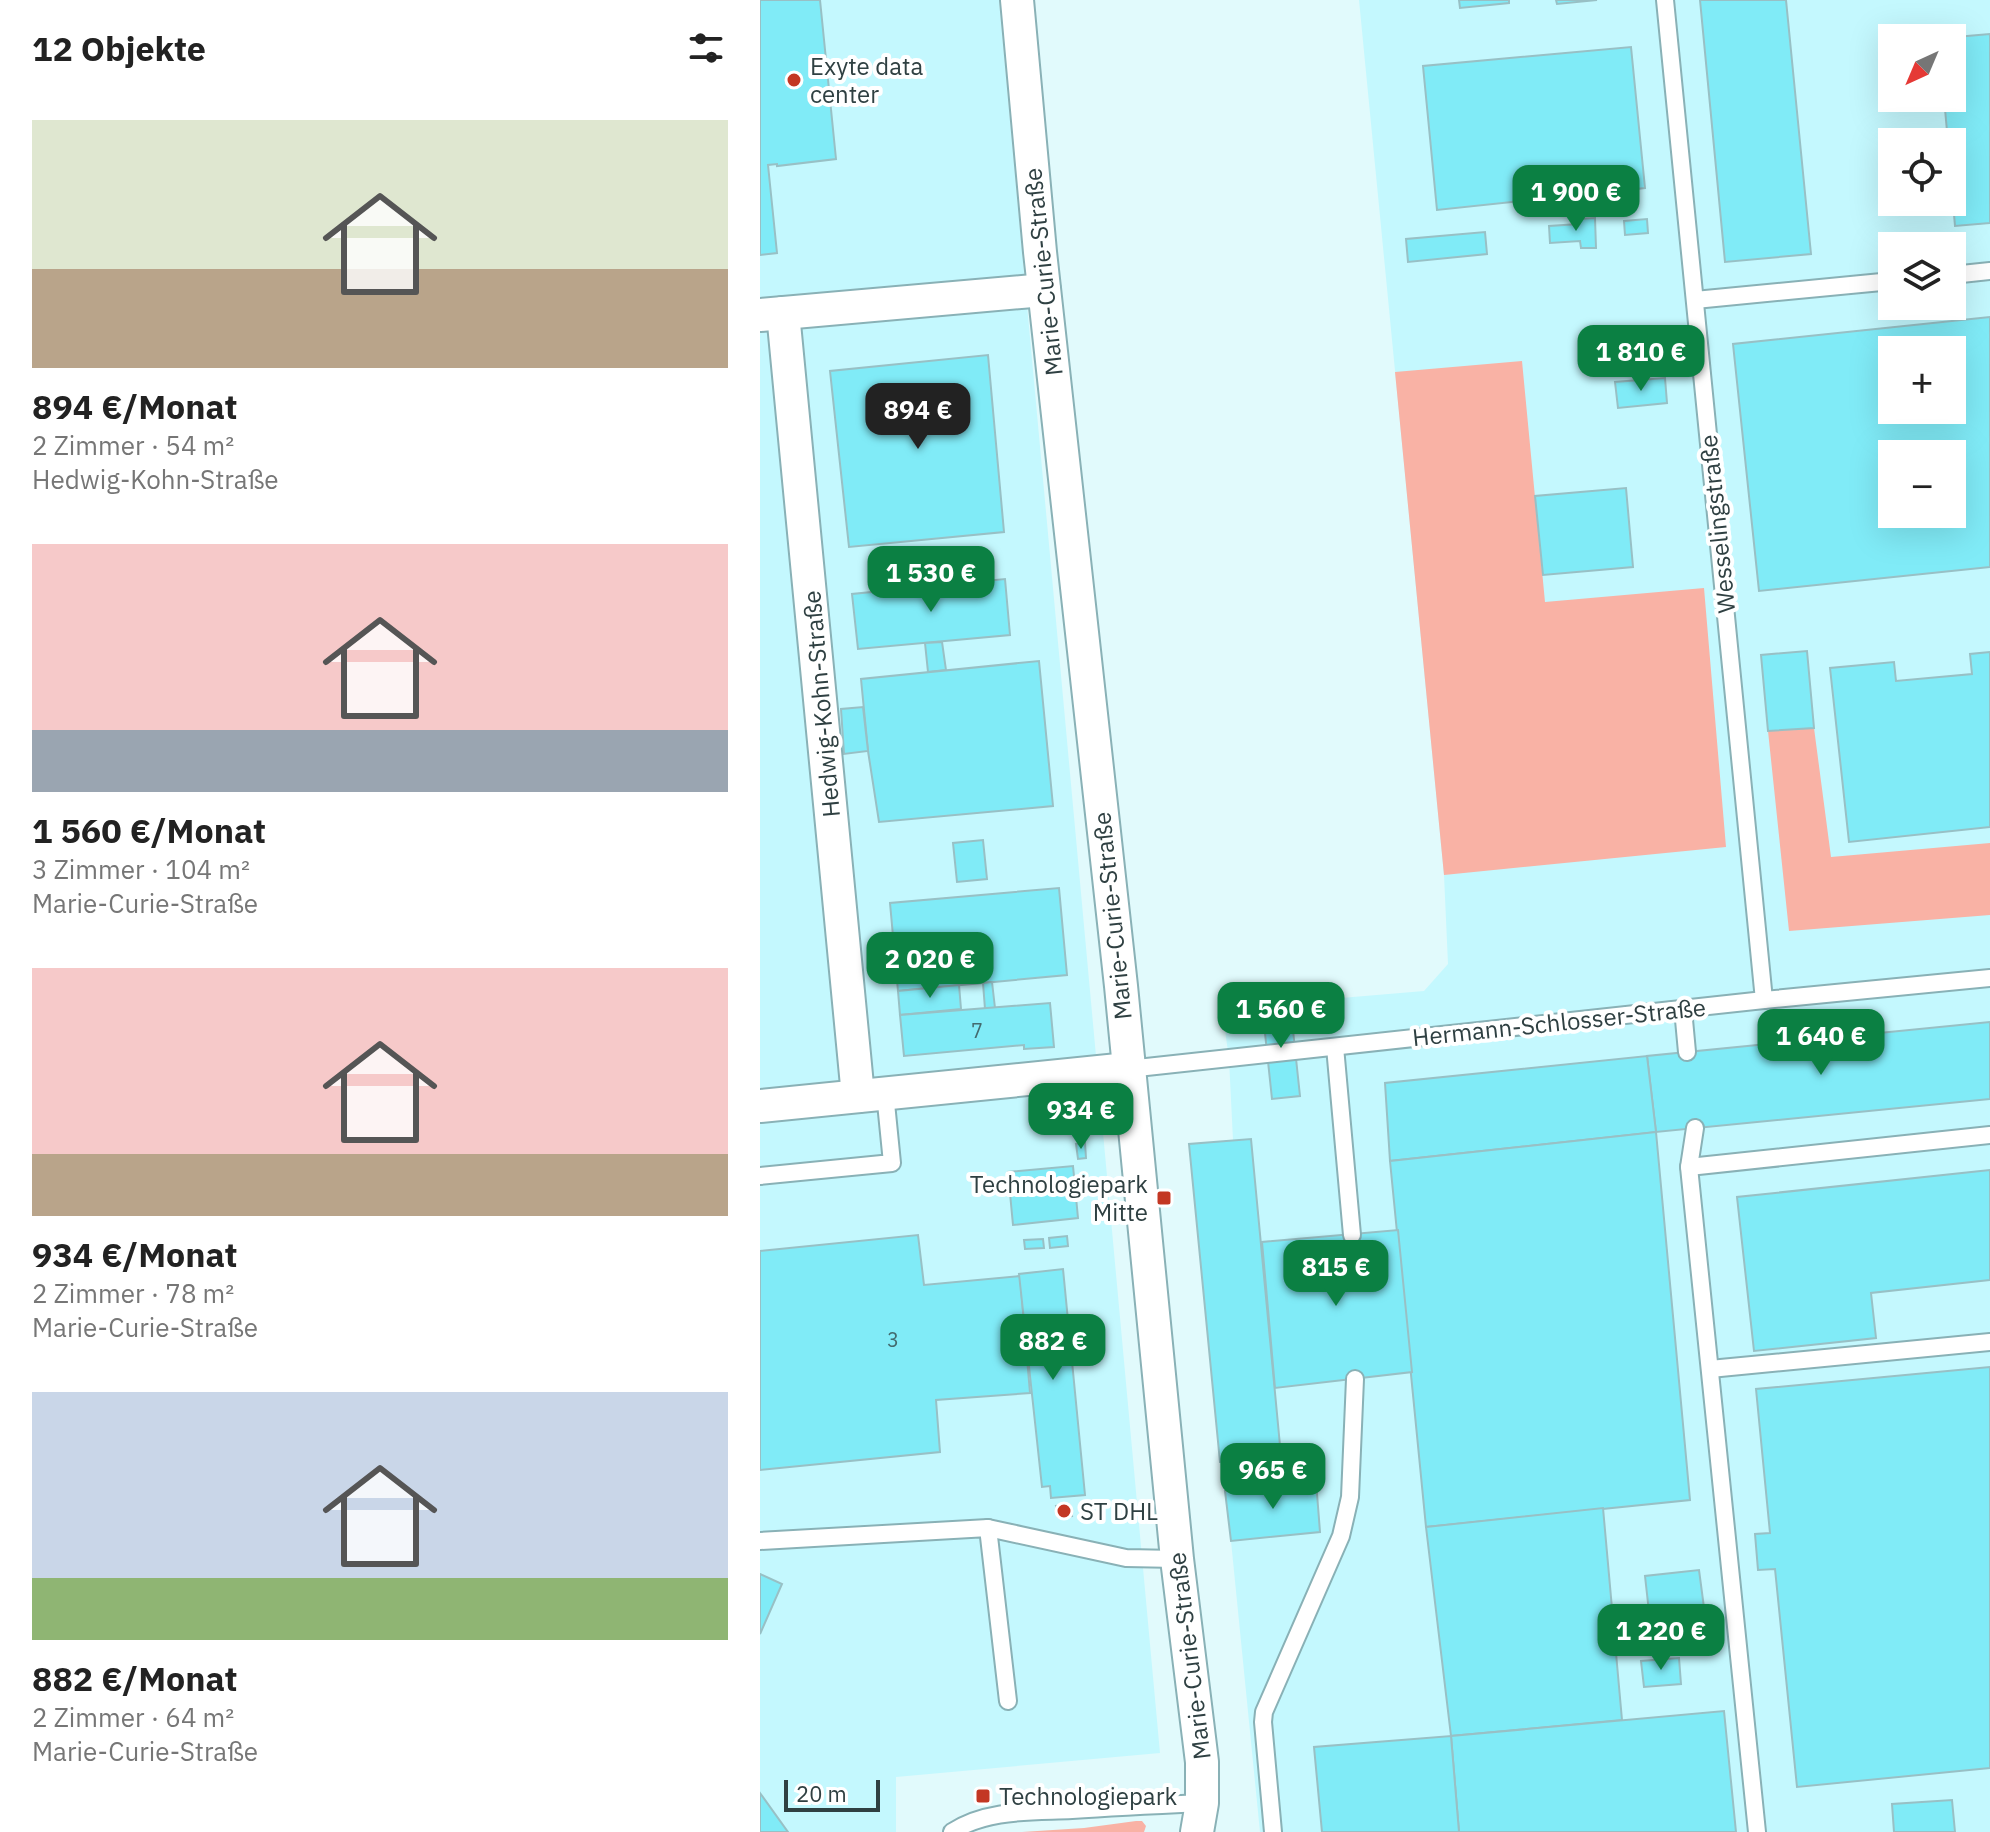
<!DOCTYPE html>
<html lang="de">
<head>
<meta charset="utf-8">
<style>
  :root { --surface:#fff; --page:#f2f2f2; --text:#222; --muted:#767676; --accent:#0b8043 }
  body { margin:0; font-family:"IBM Plex Sans",sans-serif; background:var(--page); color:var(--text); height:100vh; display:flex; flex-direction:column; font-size:30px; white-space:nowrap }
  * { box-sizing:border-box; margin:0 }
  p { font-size:26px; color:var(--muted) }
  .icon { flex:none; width:44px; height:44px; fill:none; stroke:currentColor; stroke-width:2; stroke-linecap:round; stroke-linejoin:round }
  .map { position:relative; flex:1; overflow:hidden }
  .sheet { display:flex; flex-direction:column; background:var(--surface); width:760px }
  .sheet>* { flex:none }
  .needle { width:52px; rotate:224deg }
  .tools { position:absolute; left:1118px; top:24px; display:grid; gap:16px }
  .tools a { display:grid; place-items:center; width:88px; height:88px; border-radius:0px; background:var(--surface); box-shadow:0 8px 32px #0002; font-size:40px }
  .scale { position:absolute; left:24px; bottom:20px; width:96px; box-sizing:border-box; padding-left:8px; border:4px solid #2f4042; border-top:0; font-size:22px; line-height:28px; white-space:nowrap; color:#2f4042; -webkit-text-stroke:6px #fff; paint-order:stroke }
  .price { position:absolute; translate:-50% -68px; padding:0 18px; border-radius:16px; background:var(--accent); color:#fff; font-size:26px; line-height:52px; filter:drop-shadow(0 2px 4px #0008) }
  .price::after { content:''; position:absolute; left:50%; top:48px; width:24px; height:18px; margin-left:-12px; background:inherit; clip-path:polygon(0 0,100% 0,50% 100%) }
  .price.active { background:#222; color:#fff }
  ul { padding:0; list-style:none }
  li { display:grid; align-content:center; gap:16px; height:424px; padding:0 32px }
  li span { display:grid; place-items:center; height:248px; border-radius:0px; color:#555 }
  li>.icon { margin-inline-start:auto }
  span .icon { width:144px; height:144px; fill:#fffc; stroke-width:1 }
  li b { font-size:34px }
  h2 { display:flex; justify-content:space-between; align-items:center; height:96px; padding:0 32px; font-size:34px }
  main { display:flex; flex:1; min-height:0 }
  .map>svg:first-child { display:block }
  .built { fill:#c4f8fe; fill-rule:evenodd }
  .green { fill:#f9b2a5 }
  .building { fill:#80ebf7; stroke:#98c0c5; stroke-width:2; fill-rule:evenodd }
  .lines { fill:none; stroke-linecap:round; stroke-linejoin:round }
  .lane-casing { stroke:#89b1b6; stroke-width:20 }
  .street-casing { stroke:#89b1b6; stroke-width:36 }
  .lane { stroke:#fff; stroke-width:16 }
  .street { stroke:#fff; stroke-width:32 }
  .poi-dot { fill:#c33723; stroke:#fff; stroke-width:3 }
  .labels { text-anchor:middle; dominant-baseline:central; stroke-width:8; stroke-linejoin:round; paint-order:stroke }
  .number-label { font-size:20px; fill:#436b6f }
  .poi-label { font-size:24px; fill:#2f4042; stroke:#fff; text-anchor:start }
  .street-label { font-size:24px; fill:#2f4042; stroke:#fff }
</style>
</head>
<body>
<main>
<section class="sheet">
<h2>12 Objekte<svg class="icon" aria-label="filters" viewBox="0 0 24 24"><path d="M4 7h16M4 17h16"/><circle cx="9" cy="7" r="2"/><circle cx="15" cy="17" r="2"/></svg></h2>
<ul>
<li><span style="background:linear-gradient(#dfe7d0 60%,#b9a48a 0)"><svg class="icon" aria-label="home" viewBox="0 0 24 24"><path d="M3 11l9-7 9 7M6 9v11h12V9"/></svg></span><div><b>894 €/Monat</b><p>2 Zimmer · 54 m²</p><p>Hedwig-Kohn-Straße</p></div></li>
<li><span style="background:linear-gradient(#f6c9c9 75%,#9aa5b1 0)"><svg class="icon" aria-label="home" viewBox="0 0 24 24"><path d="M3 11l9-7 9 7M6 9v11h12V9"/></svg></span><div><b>1 560 €/Monat</b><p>3 Zimmer · 104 m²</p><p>Marie-Curie-Straße</p></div></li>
<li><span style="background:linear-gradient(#f6c9c9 75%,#b9a48a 0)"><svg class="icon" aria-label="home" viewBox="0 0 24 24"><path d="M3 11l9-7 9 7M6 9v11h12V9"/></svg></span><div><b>934 €/Monat</b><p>2 Zimmer · 78 m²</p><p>Marie-Curie-Straße</p></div></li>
<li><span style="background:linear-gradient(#c9d6e8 75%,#8fb573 0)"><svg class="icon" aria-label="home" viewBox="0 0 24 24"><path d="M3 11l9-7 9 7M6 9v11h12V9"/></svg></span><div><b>882 €/Monat</b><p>2 Zimmer · 64 m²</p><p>Marie-Curie-Straße</p></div></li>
</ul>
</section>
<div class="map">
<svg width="1230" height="1832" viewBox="0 0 1230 1832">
  <rect width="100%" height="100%" fill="#e1fafc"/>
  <g class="built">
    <polygon points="0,0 239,0 400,1753 136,1777 136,1832 0,1832"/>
    <path d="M 599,0 L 1230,0 L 1230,1832 L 500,1832 L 471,1541 L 460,1461 L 429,1144 L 473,1140 L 469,1059 L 462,1008 L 664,991 L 688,964 L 684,875 ZM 1132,38 L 1192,38 L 1192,98 L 1132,98 ZM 1132,142 L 1192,142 L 1192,202 L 1132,202 ZM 1132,246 L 1192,246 L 1192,306 L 1132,306 ZM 1132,350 L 1192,350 L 1192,410 L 1132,410 ZM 1132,454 L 1192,454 L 1192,514 L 1132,514 Z"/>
  </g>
  <g class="green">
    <polygon points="762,361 785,602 944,588 966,847 684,875 635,372"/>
    <polygon points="1054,728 1071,857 1230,843 1230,915 1029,931 1008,731"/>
    <polygon points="376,1821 382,1821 386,1826 384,1832 262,1832 324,1828"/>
  </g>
  <g class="building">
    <polygon points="0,0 60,0 76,159 17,166 17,164 8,165 17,253 0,255"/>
    <polygon points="699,0 749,0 749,3 700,8"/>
    <polygon points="796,0 837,0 797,4"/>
    <polygon points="940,0 1026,0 1051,254 965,262"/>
    <polygon points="1230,34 1230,223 1195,226 1192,191 1192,142 1188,142 1184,98 1192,98 1192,38 1184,38"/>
    <polygon points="871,47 885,188 677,210 663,66"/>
    <polygon points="835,218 836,248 821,248 820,241 790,243 789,226 819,224 819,219"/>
    <polygon points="887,219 888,233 865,235 864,221"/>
    <polygon points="725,232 727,254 648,262 646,239"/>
    <path d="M 1230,317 L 1230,567 L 999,591 L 973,344 ZM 1132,350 L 1192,350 L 1192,410 L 1132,410 ZM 1132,454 L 1192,454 L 1192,514 L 1132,514 Z"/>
    <polygon points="228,355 244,532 89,547 70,371"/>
    <polygon points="905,378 907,403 858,408 855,382"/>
    <polygon points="866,488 873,567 783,575 775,496"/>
    <polygon points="245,579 250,635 98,649 92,594"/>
    <polygon points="182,642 186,670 168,672 165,643"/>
    <polygon points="1047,651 1054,728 1008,731 1001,655"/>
    <polygon points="1230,652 1230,827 1089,842 1070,668 1134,662 1136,681 1212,674 1210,654"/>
    <polygon points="279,661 293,806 119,822 108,751 101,679"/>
    <polygon points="103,707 108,751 84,754 81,709"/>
    <polygon points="223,840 227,879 197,882 193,843"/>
    <polygon points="299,888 307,975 138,991 130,903"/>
    <polygon points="232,982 235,1008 225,1009 223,983"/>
    <polygon points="199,985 201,1009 140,1015 138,991"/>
    <polygon points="530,1002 540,1096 512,1099 502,1005"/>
    <polygon points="290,1003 294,1047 264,1049 264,1045 144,1056 140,1015"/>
    <polygon points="1230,1022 1230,1099 896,1132 887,1056"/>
    <polygon points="887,1056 896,1132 630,1161 625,1083"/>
    <polygon points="896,1132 930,1500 666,1527 630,1161"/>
    <polygon points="491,1139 521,1456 460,1462 429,1144"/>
    <polygon points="325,1143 326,1158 318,1159 316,1144"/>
    <polygon points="313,1166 318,1218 253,1225 248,1172"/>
    <polygon points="1230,1170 1230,1280 1111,1293 1116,1338 994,1351 977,1197"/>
    <polygon points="638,1230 652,1372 515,1388 502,1242"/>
    <polygon points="158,1235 164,1285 260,1276 270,1393 176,1400 180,1452 0,1470 0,1251"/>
    <polygon points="307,1236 308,1246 290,1248 289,1238"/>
    <polygon points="283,1239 284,1248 265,1249 264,1240"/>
    <polygon points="303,1269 325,1495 291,1498 290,1486 282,1487 259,1274"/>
    <polygon points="1230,1367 1230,1768 1037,1787 1015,1569 998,1570 995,1534 1010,1533 996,1389"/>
    <polygon points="556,1481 560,1532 471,1541 465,1491"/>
    <polygon points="310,1505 312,1516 298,1517 296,1506"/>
    <polygon points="843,1508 862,1720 691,1736 666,1527"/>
    <polygon points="939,1570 945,1615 890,1621 885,1576"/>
    <polygon points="0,1574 22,1584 0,1634"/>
    <polygon points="919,1658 921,1684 884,1687 881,1661"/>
    <polygon points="964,1711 976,1832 699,1832 691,1736"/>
    <polygon points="691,1736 699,1832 562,1832 554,1747"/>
    <polygon points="0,1793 28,1832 0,1832"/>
    <polygon points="1192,1800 1195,1832 1134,1832 1132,1804"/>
  </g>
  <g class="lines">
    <g class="lane-casing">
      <g id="lane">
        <polyline points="905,0 1004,1000"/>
        <polyline points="1192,275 1230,271"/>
        <polyline points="935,300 1132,281"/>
        <polyline points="923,1009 927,1052"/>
        <polyline points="575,1047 592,1235"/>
        <polyline points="368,1069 1004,1000 1230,978"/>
        <polyline points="935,1128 929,1167 997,1832"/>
        <polyline points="929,1167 1230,1135"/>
        <polyline points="0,1176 132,1163 125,1093"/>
        <polyline points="950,1369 1230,1342"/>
        <polyline points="228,1528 366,1558 417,1559"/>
        <polyline points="0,1541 228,1528 248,1701"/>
        <path d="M 192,1832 C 226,1809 272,1812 312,1810 C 355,1807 398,1805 442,1803"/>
        <polyline points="513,1832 503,1722 504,1712 581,1536 590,1497 595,1379"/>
      </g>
    </g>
    <g class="street-casing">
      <g id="street">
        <polyline points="257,0 280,252 361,986 417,1559 442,1762 442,1803 437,1832"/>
        <polyline points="23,313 98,1096"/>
        <polyline points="0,315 284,290"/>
        <polyline points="0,1106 368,1069"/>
      </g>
    </g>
    <use href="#lane" class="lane"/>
    <use href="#street" class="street"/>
  </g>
  <g class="poi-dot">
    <circle cx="34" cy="80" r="8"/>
    <rect x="396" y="1190" width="16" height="16" rx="4"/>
    <circle cx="304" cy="1511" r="8"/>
    <rect x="215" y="1788" width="16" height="16" rx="4"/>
  </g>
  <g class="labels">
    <g class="number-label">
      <text x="217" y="1030">7</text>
      <text x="133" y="1339">3</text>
    </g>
    <g class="poi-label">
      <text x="50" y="66">Exyte data<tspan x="50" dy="28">center</tspan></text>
      <text x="388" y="1184" text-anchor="end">Technologiepark<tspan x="388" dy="28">Mitte</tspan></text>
      <text x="320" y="1511">ST DHL</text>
      <text x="239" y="1796">Technologiepark</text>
    </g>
    <g class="street-label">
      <text transform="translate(283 272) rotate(-96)">Marie-Curie-Straße</text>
      <text transform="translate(957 524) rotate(-96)">Wesselingstraße</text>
      <text transform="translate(61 704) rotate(-95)">Hedwig-Kohn-Straße</text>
      <text transform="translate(352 916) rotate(-96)">Marie-Curie-Straße</text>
      <text transform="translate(799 1022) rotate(-6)">Hermann-Schlosser-Straße</text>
      <text transform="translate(429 1656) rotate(-97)">Marie-Curie-Straße</text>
    </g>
  </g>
</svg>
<div class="tools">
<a><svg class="needle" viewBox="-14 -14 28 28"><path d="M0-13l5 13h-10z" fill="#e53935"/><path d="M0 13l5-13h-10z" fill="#767676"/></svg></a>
<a><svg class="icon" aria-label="locate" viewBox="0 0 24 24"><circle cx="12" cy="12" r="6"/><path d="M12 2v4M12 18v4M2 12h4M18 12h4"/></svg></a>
<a><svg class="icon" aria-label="layers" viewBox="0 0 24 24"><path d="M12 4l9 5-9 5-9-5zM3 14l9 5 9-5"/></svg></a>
<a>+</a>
<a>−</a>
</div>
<div class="scale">20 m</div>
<b class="price" style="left:816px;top:233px">1 900 €</b>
<b class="price" style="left:881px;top:393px">1 810 €</b>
<b class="price active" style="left:158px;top:451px">894 €</b>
<b class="price" style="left:171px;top:614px">1 530 €</b>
<b class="price" style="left:170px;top:1000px">2 020 €</b>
<b class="price" style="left:521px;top:1050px">1 560 €</b>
<b class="price" style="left:1061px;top:1077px">1 640 €</b>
<b class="price" style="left:321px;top:1151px">934 €</b>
<b class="price" style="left:576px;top:1308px">815 €</b>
<b class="price" style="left:293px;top:1382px">882 €</b>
<b class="price" style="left:513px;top:1511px">965 €</b>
<b class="price" style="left:901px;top:1672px">1 220 €</b>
</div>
</main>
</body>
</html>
